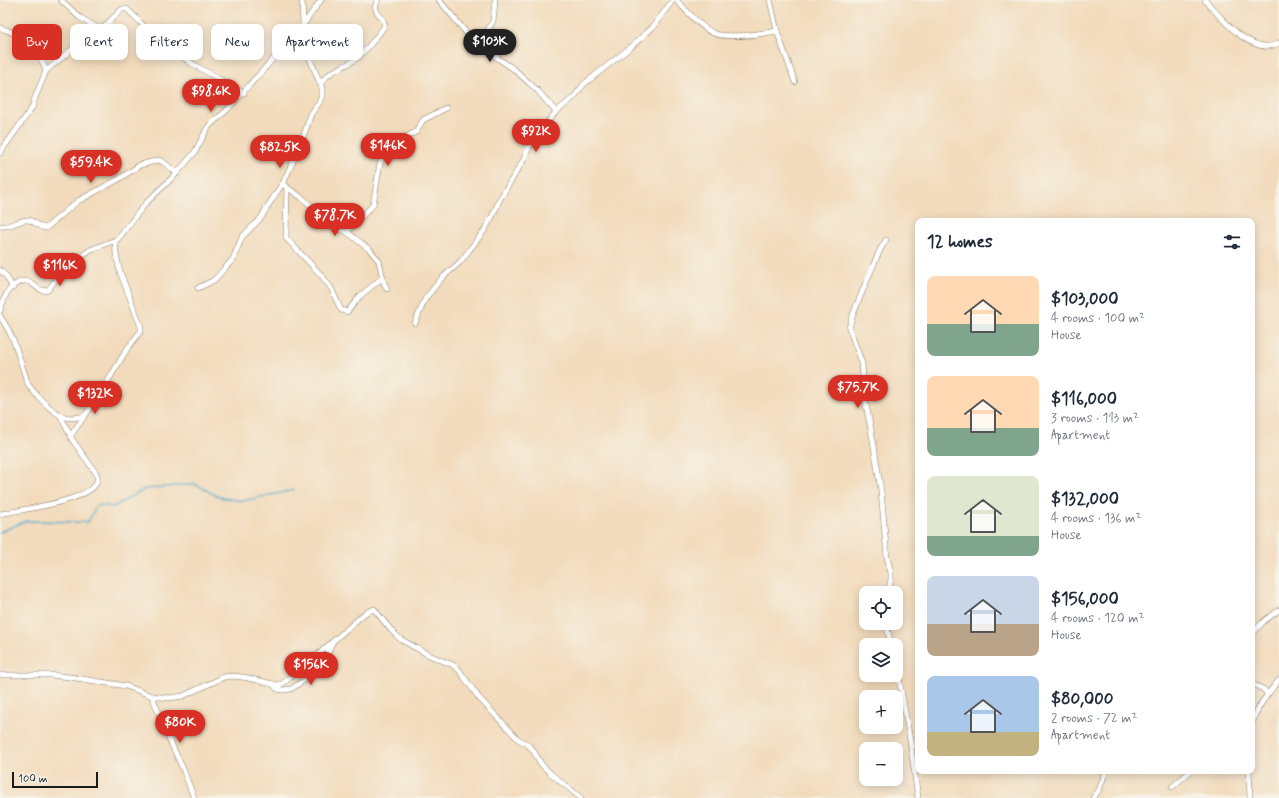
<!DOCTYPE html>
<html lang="en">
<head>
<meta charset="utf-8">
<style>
  :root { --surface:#fff; --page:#f6f6f7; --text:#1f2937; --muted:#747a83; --accent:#d93025 }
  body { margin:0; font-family:Mynerve,sans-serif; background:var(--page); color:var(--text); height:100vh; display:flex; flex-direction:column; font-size:15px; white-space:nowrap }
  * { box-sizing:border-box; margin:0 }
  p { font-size:13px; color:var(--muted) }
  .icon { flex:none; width:22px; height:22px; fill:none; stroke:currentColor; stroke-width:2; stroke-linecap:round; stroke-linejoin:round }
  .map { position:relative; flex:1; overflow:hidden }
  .sheet { position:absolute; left:915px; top:218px; width:340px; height:556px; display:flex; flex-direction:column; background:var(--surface); border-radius:8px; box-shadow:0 2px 10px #0003 }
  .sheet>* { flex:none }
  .guide { position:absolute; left:12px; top:24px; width:380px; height:36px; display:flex; gap:8px }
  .controls { position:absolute; left:859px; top:586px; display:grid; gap:8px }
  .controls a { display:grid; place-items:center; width:44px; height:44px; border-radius:8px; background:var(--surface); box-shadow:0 2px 10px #0003; font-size:20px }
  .scale { position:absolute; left:12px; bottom:10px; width:86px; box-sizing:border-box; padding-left:4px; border:2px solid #1c1c1c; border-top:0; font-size:11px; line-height:14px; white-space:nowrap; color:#1c1c1c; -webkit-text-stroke:3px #f7f3e8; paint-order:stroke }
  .price { position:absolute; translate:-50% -34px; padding:0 9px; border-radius:14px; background:var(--accent); color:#fff; font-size:13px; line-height:26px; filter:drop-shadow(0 1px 2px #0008) }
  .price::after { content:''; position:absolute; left:50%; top:24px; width:12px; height:9px; margin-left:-6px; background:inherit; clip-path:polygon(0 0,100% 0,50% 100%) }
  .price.on { background:#222; color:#fff }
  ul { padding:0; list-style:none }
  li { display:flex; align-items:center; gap:12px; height:100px; padding:0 12px }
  li span { display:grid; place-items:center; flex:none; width:112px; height:80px; border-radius:8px; color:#555 }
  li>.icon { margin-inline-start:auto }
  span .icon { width:48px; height:48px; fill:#fffc; stroke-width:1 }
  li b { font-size:17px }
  h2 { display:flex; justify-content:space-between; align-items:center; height:48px; padding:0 12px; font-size:17px }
  .pill { padding:0 14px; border-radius:8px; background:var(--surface); box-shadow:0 2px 10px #0003; font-size:14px; line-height:36px }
  .pill.on { background:var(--accent); color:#fff }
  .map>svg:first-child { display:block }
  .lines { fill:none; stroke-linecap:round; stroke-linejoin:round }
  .stream { stroke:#4eaacc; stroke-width:1.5 }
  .street-casing { stroke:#877c6c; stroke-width:6 }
  .street { stroke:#fff; stroke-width:5 }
</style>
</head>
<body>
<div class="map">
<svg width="1279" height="798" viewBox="0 0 1279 798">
  <rect width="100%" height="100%" fill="#f7f3e8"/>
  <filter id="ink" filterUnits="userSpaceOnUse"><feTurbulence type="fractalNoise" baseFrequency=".025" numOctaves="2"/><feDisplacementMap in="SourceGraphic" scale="8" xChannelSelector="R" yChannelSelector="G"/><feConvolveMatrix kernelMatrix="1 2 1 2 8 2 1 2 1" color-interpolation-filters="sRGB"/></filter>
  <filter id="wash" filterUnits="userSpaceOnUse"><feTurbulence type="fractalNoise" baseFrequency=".012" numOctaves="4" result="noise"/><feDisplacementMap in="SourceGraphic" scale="16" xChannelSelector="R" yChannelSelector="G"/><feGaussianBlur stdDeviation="0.9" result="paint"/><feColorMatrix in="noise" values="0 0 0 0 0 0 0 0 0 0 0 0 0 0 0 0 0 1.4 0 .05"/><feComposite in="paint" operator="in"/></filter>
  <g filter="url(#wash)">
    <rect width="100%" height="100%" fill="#f2dbbc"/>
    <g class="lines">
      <polyline class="stream" points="0,532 26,521 88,522 97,505 113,507 145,489 195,484 219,497 242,501 294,490"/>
    </g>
  </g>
  <g filter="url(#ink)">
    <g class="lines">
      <g class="street-casing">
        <g id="street">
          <polyline points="61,0 79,17 99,29"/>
          <polyline points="302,0 303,25"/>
          <polyline points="439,0 474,42 515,70 538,91 556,112"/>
          <path d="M 676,0 C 686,10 700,27 713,33 C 727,39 761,34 777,31"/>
          <polyline points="770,0 777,31 795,82"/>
          <path d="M 1205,0 C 1220,17 1253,58 1279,43"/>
          <path d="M 0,28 C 20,33 40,51 46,71"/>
          <polyline points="479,45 493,21 495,0"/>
          <path d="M 321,83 C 331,68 347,68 359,56 C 369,48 376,37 384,27 C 387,16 369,13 378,0"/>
          <polyline points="0,153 32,108 35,98 46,71 71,50 84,42 99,29 104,27 122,9 127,9 149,31 191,63 244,93"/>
          <polyline points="285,186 301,197 337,228 347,232 370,250 379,261 384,283 387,289"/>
          <polyline points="287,187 286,238 322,276 331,288 341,310 347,312 360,296 383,277"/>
          <path d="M 0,226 C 9,228 17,221 26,220 C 34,219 38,228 46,228 L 78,201 L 119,179 L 140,165 L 159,160 L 163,162 L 177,173"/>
          <polyline points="347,232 373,205 380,163 387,150 395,142 416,132 423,120 446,108"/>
          <polyline points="886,240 880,250 867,280 852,317 849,328 862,363 864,394 873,440 881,491 887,557 891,573 891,579 888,593"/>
          <polyline points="0,270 6,276 13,288"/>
          <polyline points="198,288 214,280 227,266 233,259 242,237 261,218 266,209 284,181 300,146 311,114 319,103 322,95 322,88 300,35"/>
          <path d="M 0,311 C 2,305 4,298 7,293 C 11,286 23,277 31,283 C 37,287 40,292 48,290 L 58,277 L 71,263 L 90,250 L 118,239 L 145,204 L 177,173 L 195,152 L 208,127 L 227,110 L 273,59 L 286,46 L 300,35 L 303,25 L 321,0"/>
          <path d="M 0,316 L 9,331 L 14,342 L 28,384 C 34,394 54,414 65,417 C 71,419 78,417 84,416"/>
          <polyline points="415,323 425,299 441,279 460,262 484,231 492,217 500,199 524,159 530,145 539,132 556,112 574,97 584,84 631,47 652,28 673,0"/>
          <polyline points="60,415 71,437"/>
          <path d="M 0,514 C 16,510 110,500 96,473 L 71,438 L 71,435 L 99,396 L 127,349 L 141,331 L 141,327 L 120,272 L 116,254 L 115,240"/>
          <polyline points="886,623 891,645"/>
          <polyline points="1252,634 1264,621 1279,610"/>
          <polyline points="896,661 910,740 918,798"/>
          <path d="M 0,675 L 50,675 L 70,677 L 126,686 L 152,696 L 169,698 L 183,696 L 224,677 C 242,674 261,682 278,685 L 282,684 L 305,666 L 365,613 L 374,609 L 391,630 L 400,639 L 429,655 L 453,665 L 459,670 L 479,698 L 518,739 L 527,744 L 533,750 L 541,764 L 550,773 L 581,798"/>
          <polyline points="273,684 277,689 283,690 291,689 306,679 318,673 322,667 332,643"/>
          <polyline points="1252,684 1263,689 1268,694"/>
          <polyline points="152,696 169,739 183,769 194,798"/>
          <path d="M 1252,723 C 1257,706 1268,694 1279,680"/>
          <polyline points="1249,771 1250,798"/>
          <polyline points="1172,787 1191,771"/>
          <polyline points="1093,798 1099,790 1106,771"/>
        </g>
      </g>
      <use href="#street" class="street"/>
    </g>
  </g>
</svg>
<div class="controls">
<a><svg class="icon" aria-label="locate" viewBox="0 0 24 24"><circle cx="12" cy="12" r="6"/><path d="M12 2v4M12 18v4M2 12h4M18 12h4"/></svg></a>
<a><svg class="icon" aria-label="layers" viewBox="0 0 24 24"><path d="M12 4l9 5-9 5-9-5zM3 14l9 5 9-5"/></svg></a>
<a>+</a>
<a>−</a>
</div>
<div class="scale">100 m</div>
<b class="price on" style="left:490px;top:63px">$103K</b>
<b class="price" style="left:211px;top:113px">$98.6K</b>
<b class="price" style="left:536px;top:153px">$92K</b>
<b class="price" style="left:388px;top:167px">$146K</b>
<b class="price" style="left:280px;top:169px">$82.5K</b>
<b class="price" style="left:91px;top:184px">$59.4K</b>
<b class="price" style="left:335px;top:237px">$78.7K</b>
<b class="price" style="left:60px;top:287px">$116K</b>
<b class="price" style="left:858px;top:409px">$75.7K</b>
<b class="price" style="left:95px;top:415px">$132K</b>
<b class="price" style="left:311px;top:686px">$156K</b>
<b class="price" style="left:180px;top:744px">$80K</b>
<div class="guide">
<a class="pill on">Buy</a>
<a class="pill">Rent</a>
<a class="pill">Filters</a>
<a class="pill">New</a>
<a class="pill">Apartment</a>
</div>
<section class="sheet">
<h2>12 homes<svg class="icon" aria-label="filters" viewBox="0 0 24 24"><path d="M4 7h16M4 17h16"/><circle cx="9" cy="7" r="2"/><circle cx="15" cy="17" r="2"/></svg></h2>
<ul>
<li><span style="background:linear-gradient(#ffd9b3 60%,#7fa58c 0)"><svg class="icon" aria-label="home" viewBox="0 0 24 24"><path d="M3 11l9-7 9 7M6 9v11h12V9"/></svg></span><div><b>$103,000</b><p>4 rooms · 100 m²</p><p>House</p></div></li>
<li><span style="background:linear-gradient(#ffd9b3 65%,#7fa58c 0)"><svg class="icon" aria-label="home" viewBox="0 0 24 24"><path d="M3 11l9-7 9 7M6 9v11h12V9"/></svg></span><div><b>$116,000</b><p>3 rooms · 113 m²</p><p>Apartment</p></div></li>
<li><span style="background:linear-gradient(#dfe7d0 75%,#7fa58c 0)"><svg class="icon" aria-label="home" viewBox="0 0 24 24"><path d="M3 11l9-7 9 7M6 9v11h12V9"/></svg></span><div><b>$132,000</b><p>4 rooms · 136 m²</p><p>House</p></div></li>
<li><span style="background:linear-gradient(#c9d6e8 60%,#b9a48a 0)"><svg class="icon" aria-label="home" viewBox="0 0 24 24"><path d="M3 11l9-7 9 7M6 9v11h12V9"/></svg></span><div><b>$156,000</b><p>4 rooms · 120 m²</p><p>House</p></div></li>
<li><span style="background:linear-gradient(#a9c7e8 70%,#c2b280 0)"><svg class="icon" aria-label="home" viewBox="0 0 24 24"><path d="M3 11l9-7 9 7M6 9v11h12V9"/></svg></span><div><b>$80,000</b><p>2 rooms · 72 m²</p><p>Apartment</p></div></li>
</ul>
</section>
</div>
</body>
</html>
